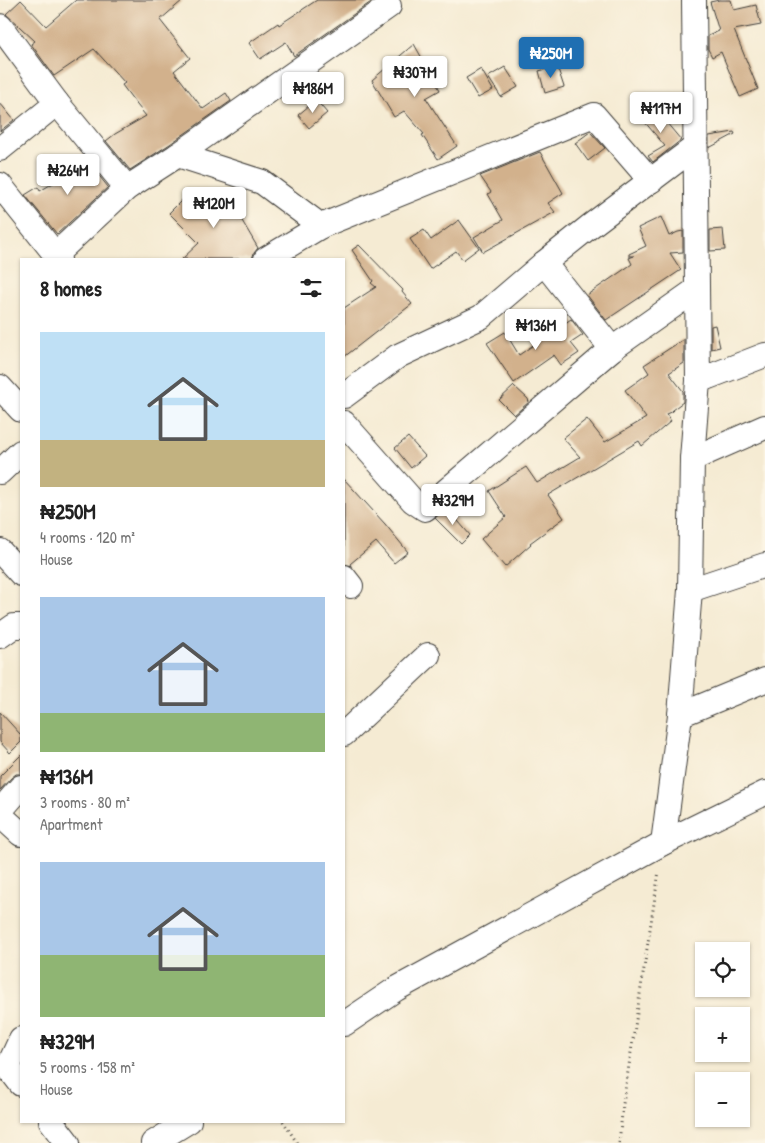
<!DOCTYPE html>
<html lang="en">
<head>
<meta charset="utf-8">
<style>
  :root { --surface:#fff; --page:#f6f6f6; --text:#222; --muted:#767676; --accent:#1f6fb2 }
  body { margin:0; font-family:"Patrick Hand",sans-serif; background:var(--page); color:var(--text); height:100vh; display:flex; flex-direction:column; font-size:19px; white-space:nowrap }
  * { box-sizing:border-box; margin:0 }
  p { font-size:16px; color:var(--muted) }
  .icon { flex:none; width:28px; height:28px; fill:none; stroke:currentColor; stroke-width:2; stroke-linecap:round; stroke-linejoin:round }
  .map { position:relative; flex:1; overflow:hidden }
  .side { position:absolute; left:20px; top:258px; width:325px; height:865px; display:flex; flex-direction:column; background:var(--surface); border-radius:0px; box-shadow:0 1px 4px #0004 }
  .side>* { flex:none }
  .fabs { position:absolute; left:695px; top:942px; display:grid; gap:10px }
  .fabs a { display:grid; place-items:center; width:55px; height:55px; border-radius:0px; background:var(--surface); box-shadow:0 1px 4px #0004; font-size:25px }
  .price { position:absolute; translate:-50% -42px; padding:0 11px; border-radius:5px; background:#fff; color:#222; font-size:16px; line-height:32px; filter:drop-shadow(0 1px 2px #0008) }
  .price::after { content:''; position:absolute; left:50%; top:30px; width:15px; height:11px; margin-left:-8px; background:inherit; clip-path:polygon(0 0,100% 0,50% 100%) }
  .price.active { background:var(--accent); color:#fff }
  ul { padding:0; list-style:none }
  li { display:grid; align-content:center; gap:10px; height:265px; padding:0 20px }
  li span { display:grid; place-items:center; height:155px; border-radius:0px; color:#555 }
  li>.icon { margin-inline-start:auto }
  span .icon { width:90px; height:90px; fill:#fffc; stroke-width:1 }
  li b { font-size:21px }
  h2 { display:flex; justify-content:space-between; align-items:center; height:60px; padding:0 20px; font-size:21px }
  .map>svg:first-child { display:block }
  .building { fill:#d2b18c }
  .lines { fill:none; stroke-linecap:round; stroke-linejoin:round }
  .street-casing { stroke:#3d3b37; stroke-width:26 }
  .path { stroke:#3d3b37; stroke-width:3; stroke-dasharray:1 4; stroke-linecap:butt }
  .street { stroke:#fff; stroke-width:24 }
</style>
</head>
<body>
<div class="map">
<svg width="765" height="1143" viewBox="0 0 765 1143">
  <rect width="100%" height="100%" fill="#fcf5e5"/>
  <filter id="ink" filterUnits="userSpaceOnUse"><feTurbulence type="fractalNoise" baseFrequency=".02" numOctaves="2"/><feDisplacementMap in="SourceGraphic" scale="10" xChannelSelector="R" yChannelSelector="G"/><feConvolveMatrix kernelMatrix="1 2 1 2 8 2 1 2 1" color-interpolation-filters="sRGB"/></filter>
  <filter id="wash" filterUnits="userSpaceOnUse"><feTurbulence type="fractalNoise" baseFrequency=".0096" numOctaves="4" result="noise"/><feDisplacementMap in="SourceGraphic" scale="20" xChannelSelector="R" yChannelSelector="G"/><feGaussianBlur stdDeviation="1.12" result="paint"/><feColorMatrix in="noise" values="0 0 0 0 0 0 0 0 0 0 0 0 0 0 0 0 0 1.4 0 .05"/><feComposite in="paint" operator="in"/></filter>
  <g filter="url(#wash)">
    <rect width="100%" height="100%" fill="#f5ebd3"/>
    <g id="blocks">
      <g class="building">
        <polygon points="21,0 46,26 76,0 183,0 160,20 190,58 174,71 203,109 226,93 231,101 170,144 130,170 106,141 115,134 146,116 137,105 122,85 125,83 94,49 54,76 31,44 35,41 6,14"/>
        <polygon points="317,0 374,0 294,56 286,42 260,59 249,43 278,23 279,25"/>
        <polygon points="719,0 731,0 734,10 756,5 761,25 734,30 758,89 740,97 721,52 712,57 708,49 708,36 719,31 710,2"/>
        <polygon points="414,44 440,90 426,98 457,146 438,159 422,135 424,134 404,111 394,117 372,80"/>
        <polygon points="557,66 564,87 545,93 539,71"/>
        <polygon points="505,67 518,87 501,97 488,77"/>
        <polygon points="481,69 493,90 478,98 466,78"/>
        <polygon points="316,100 327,113 309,128 298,115"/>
        <polygon points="0,103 14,120 0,131"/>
        <polygon points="656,110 681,140 653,162 648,156 665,146 643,120"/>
        <polygon points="590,132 605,148 588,161 575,143"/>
        <polygon points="734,132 735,134 709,148 709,136"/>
        <polygon points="540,152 563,193 548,203 555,212 483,252 474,237 503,220 488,194 491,192 480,176"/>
        <polygon points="88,162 108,187 57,234 25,195 38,187 40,191"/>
        <polygon points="191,191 203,204 219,192 239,220 241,219 258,248 254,253 252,259 182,259 199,243 169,213"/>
        <polygon points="661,217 669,236 678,232 683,231 683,252 670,253 681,270 606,320 587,295 632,264 629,258 634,256 629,256 629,254 646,246 638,228"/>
        <polygon points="459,220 479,248 463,260 456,251 430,269 410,239 424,230 431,240"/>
        <polygon points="723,229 725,250 710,251 710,230"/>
        <polygon points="359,245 403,290 402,292 412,304 344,357 344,308 376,287 371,283 373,281 352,250"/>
        <polygon points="571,319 583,335 571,343 579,353 561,365 554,355 514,383 487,343 505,332 519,355"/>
        <polygon points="715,325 720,347 711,349 711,326"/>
        <polygon points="684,339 684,363 669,373 683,391 683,402 672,410 673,411 666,414 671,421 642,446 639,441 548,495 564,518 530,543 531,544 505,567 481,539 506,517 489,491 526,467 537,483 580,457 563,438 587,419 605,442 646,418 625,390 649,373 644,365"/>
        <polygon points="514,386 528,399 529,402 514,415 499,400"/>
        <polygon points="408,437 425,456 411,468 395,448"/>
        <polygon points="344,479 385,524 408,552 394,563 376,542 350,564 351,566 344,564"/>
        <polygon points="447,508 470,535 461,544 435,518"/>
        <polygon points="0,712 21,735 21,742 10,753 0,742"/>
        <polygon points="21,755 21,774 16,774 11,778 0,790 0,776"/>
      </g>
    </g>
  </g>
  <g filter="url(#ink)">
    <use href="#blocks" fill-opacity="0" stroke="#3d3b37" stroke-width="1"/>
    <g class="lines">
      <g class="street-casing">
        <g id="street">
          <polyline points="0,26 57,103"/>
          <polyline points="0,149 57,103 127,188"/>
          <polyline points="178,155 262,182 321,226"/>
          <polyline points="0,185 59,259"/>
          <polyline points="56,254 127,188 178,155 389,6"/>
          <polyline points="266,259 321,226 594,115 651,181"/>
          <polyline points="544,263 612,349"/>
          <polyline points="698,381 765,355"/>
          <polyline points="0,387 21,410"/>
          <polyline points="344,396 398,356 481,317 544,263 589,227 695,147"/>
          <polyline points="344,423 413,501 425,509 612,349 697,289"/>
          <polyline points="692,459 765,427"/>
          <polyline points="0,472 21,452"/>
          <polyline points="0,551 21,574"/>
          <polyline points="344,577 351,586"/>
          <polyline points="690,590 765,565"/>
          <polyline points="0,636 14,626 21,626"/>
          <polyline points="680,715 765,680"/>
          <polyline points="344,734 428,655"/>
          <polyline points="0,811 21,787"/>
          <polyline points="0,815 21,834"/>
          <polyline points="663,843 680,715 690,590 692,459 698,381 694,0"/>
          <polyline points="344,1024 396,989 663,843 765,793"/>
          <polyline points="21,1039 8,1067 21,1084"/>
          <polyline points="51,1121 68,1143"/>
          <polyline points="153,1143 189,1121"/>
        </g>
      </g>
      <g class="path">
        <polyline points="283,1121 297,1143"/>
        <polyline points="619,1143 623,1104 659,871"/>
      </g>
      <use href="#street" class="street"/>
    </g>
  </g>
</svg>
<div class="fabs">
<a><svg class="icon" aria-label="locate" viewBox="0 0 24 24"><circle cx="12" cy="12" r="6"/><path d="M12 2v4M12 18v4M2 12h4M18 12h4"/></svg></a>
<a>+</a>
<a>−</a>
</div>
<b class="price active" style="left:551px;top:79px">₦250M</b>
<b class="price" style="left:415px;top:98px">₦307M</b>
<b class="price" style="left:313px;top:114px">₦186M</b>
<b class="price" style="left:661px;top:134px">₦117M</b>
<b class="price" style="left:68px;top:196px">₦264M</b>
<b class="price" style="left:214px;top:229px">₦120M</b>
<b class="price" style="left:536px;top:351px">₦136M</b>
<b class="price" style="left:453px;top:526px">₦329M</b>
<section class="side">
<h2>8 homes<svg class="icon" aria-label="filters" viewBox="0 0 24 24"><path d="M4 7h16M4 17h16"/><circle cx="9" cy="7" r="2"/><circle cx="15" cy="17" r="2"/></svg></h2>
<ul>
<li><span style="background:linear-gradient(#bfe0f5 70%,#c2b280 0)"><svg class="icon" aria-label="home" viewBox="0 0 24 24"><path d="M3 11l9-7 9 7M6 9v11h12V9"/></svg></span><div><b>₦250M</b><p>4 rooms · 120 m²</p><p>House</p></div></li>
<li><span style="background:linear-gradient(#a9c7e8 75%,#8fb573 0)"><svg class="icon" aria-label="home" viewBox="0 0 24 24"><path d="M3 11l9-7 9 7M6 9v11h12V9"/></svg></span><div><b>₦136M</b><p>3 rooms · 80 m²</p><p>Apartment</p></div></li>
<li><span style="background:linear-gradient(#a9c7e8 60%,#8fb573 0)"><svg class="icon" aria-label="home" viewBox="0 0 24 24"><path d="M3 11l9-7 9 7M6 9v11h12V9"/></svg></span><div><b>₦329M</b><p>5 rooms · 158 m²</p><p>House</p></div></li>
</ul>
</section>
</div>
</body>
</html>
